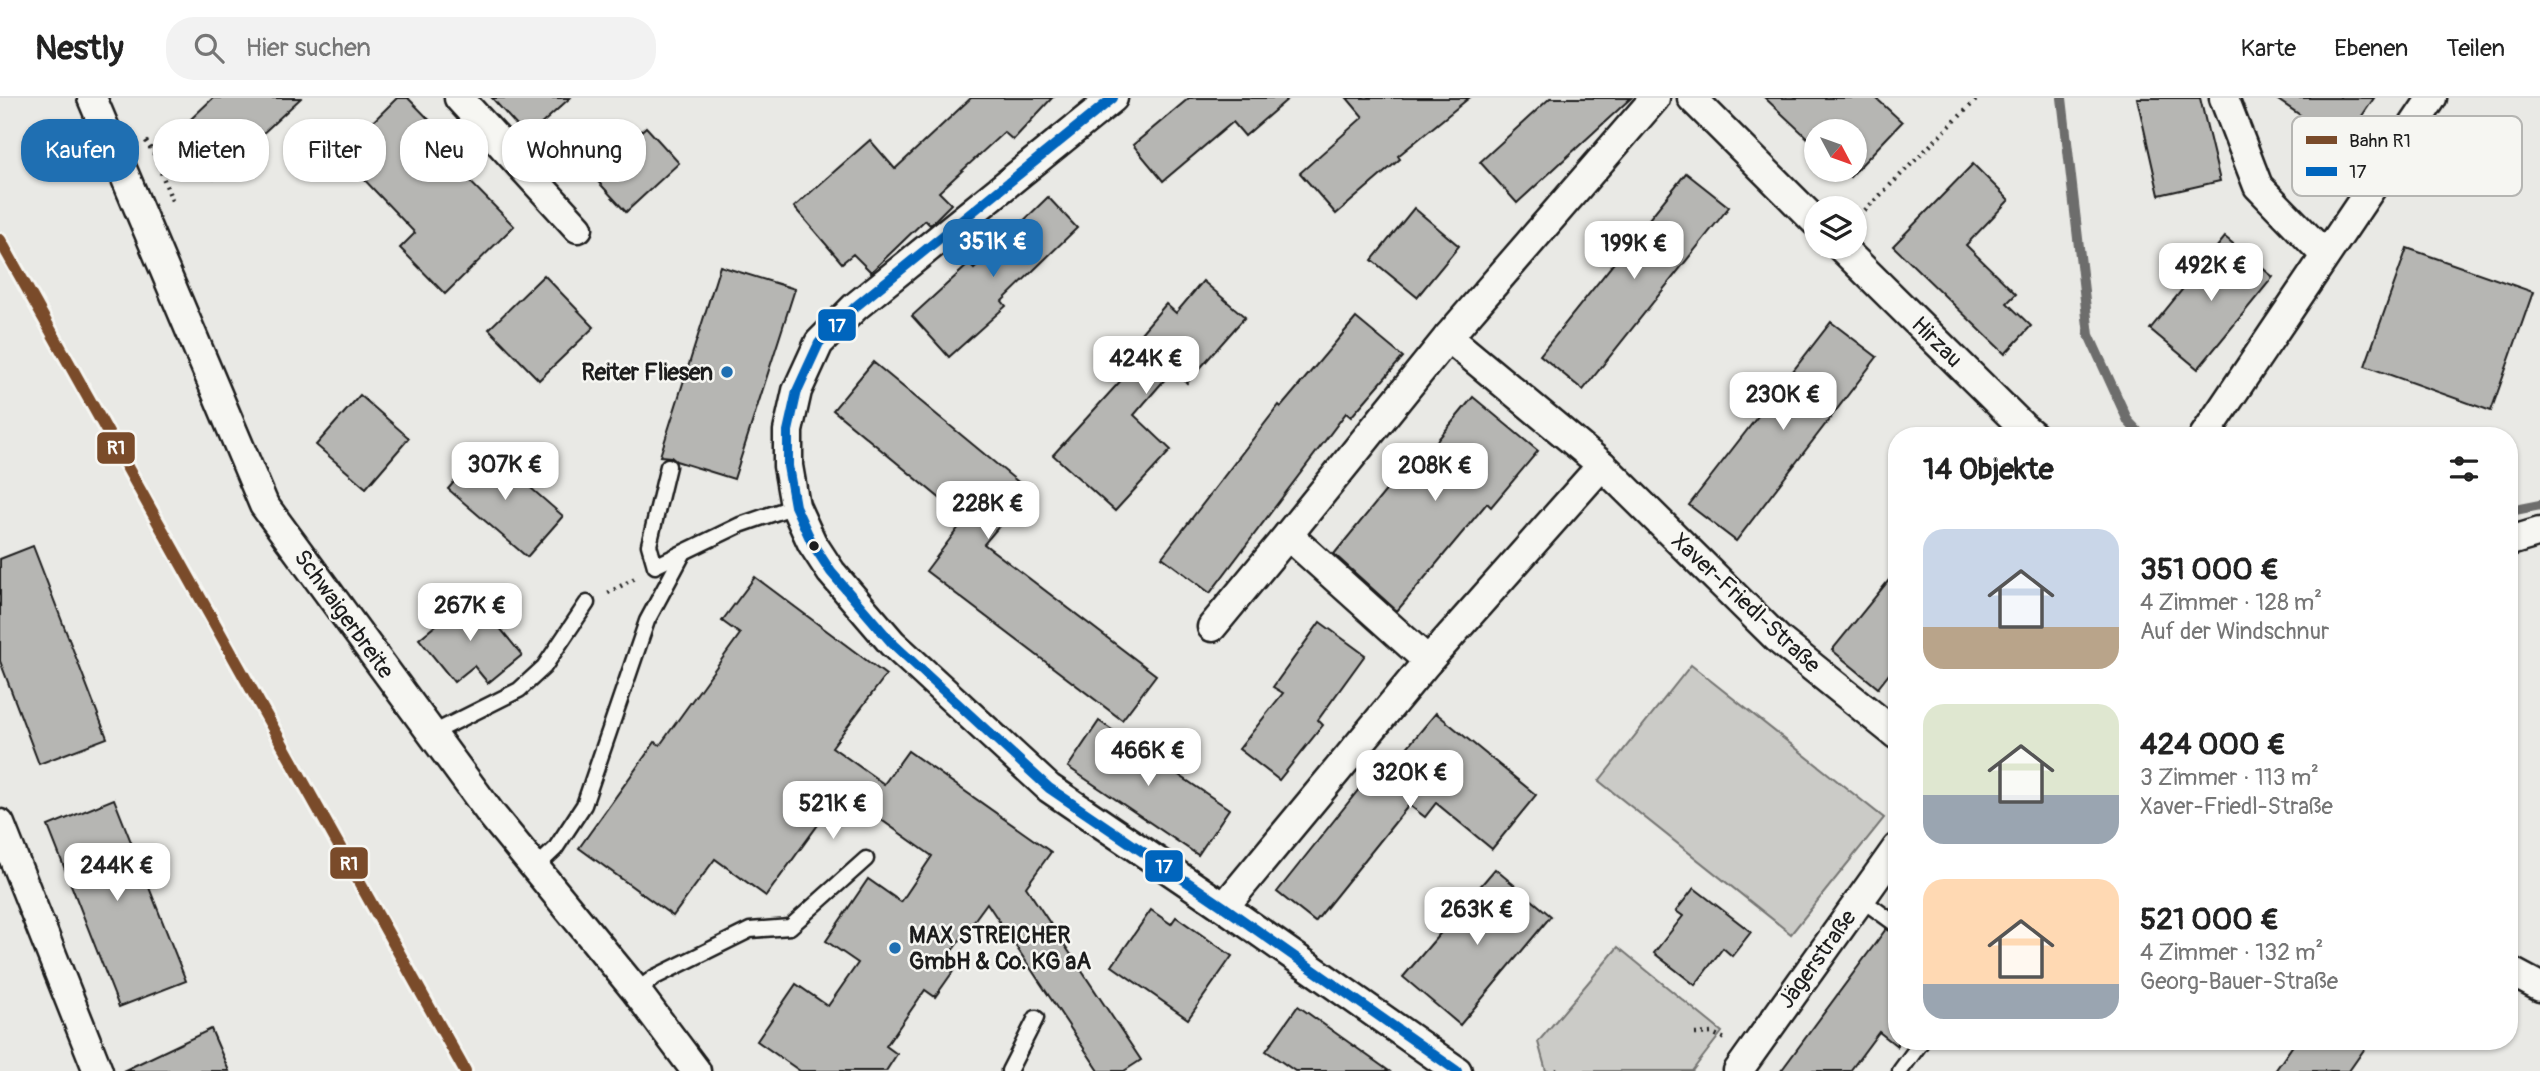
<!DOCTYPE html>
<html lang="de">
<head>
<meta charset="utf-8">
<style>
  :root { --surface:#fff; --page:#f2f2f2; --text:#222; --muted:#767676; --line:#e0e0e0; --accent:#1f6fb2 }
  body { margin:0; font-family:Pangolin,sans-serif; background:var(--page); color:var(--text); height:100vh; display:flex; flex-direction:column; font-size:26px; white-space:nowrap }
  * { box-sizing:border-box; margin:0 }
  p { font-size:23px; color:var(--muted) }
  .icon { flex:none; width:38px; height:38px; fill:none; stroke:currentColor; stroke-width:2; stroke-linecap:round; stroke-linejoin:round }
  .map { position:relative; flex:1; overflow:hidden }
  .side { position:absolute; left:1888px; top:329px; width:630px; height:623px; display:flex; flex-direction:column; background:var(--surface); border-radius:28px; box-shadow:0 2px 5px #0004 }
  .side>* { flex:none }
  .top-card { position:absolute; left:21px; top:21px; width:665px; height:63px; display:flex; gap:14px }
  .needle { width:46px; rotate:131deg }
  .controls { position:absolute; left:1804px; top:21px; display:grid; gap:14px }
  .controls a { display:grid; place-items:center; width:63px; height:63px; border-radius:50%; background:var(--surface); box-shadow:0 2px 5px #0004; font-size:35px }
  .price { position:absolute; translate:-50% -60px; padding:0 16px; border-radius:14px; background:#fff; color:#222; font-size:23px; line-height:46px; filter:drop-shadow(0 2px 4px #0008) }
  .price::after { content:''; position:absolute; left:50%; top:42px; width:21px; height:16px; margin-left:-10px; background:inherit; clip-path:polygon(0 0,100% 0,50% 100%) }
  .price.on { background:var(--accent); color:#fff }
  ul { padding:0; list-style:none }
  li { display:flex; align-items:center; gap:21px; height:175px; padding:0 35px }
  li span { display:grid; place-items:center; flex:none; width:196px; height:140px; border-radius:21px; color:#555 }
  li>.icon { margin-inline-start:auto }
  span .icon { width:84px; height:84px; fill:#fffc; stroke-width:1 }
  li b { font-size:30px }
  h2 { display:flex; justify-content:space-between; align-items:center; height:84px; padding:0 35px; font-size:30px }
  .tag { padding:0 24px; border-radius:28px; background:var(--surface); box-shadow:0 2px 5px #0004; font-size:24px; line-height:63px }
  .tag.on { background:var(--accent); color:#fff }
  header { display:flex; align-items:center; gap:42px; box-sizing:border-box; height:98px; padding:0 35px; background:var(--surface); border-bottom:2px solid var(--line) }
  header strong { font-size:33px }
  nav { display:flex; gap:38px; margin-inline-start:auto; font-size:24px }
  .search { width:490px; height:63px; background:var(--page); display:flex; align-items:center; gap:18px; box-sizing:border-box; padding:0 24px; border-radius:28px; color:var(--muted); font-size:26px }
  .map>svg:first-child { display:block }
  .green { fill:#cbcbc7; stroke:#747472; stroke-width:2 }
  .lines { fill:none; stroke-linecap:round; stroke-linejoin:round }
  .stream { stroke:#6d6d6c; stroke-width:10 }
  .building { fill:#b6b6b3; stroke:#1c1c1c; stroke-width:2 }
  .service-casing { stroke:#1c1c1c; stroke-width:19 }
  .minor-casing { stroke:#1c1c1c; stroke-width:33 }
  .path { stroke:#1c1c1c; stroke-width:4.5; stroke-dasharray:2 5; stroke-linecap:butt }
  .service { stroke:#f6f6f2; stroke-width:14 }
  .minor { stroke:#f6f6f2; stroke-width:28 }
  .bus-1-casing { stroke:#f6f6f2; stroke-width:16 }
  .bus-1 { stroke:#0065bd; stroke-width:10 }
  .rail-1-casing { stroke:#f6f6f2; stroke-width:18 }
  .rail-1 { stroke:#7a4b2a; stroke-width:12 }
  .poi-dot { fill:#1f6fb2; stroke:#f6f6f2; stroke-width:2.5 }
  .bus-dot { fill:#1c1c1c; stroke:#f6f6f2; stroke-width:2.5 }
  .labels { text-anchor:middle; dominant-baseline:central; stroke-width:5; stroke-linejoin:round; paint-order:stroke }
  .street-label { font-size:23px; fill:#1c1c1c; stroke:#f6f6f2 }
  .poi-label { font-size:23px; font-weight:bold; fill:#1c1c1c; stroke:#f6f6f2; text-anchor:end }
  .key { fill:#f6f6f2; stroke:#b5b5b2; stroke-width:2 }
  .key-label { font-size:19px; fill:#1c1c1c }
  .line-badge { stroke:#f6f6f2; stroke-width:2.5 }
  .badge-label { font-size:19px; text-anchor:middle; font-weight:bold; fill:#fff }
</style>
</head>
<body>
<header>
<strong>Nestly</strong>
<div class="search"><svg class="icon" aria-label="search" viewBox="0 0 24 24"><circle cx="10" cy="10" r="6"/><path d="M15 15l6 6"/></svg>Hier suchen</div>
<nav><a>Karte</a><a>Ebenen</a><a>Teilen</a></nav>
</header>
<div class="map">
<svg width="2540" height="973" viewBox="0 0 2540 973">
  <rect width="100%" height="100%" fill="#e9e9e5"/>
  <filter id="ink" filterUnits="userSpaceOnUse"><feTurbulence type="fractalNoise" baseFrequency=".0143" numOctaves="2"/><feDisplacementMap in="SourceGraphic" scale="14" xChannelSelector="R" yChannelSelector="G"/><feConvolveMatrix kernelMatrix="1 2 1 2 8 2 1 2 1" color-interpolation-filters="sRGB"/></filter>
  <g filter="url(#ink)">
    <g class="green">
      <polygon points="1691,567 1884,720 1791,836 1599,683"/>
      <polygon points="1618,849 1722,934 1692,973 1546,973 1538,944"/>
    </g>
    <g class="lines">
      <g class="stream">
        <polyline points="2062,0 2089,237 2128,323 2142,338"/>
        <polyline points="2510,413 2540,407"/>
      </g>
    </g>
    <g class="building">
      <polygon points="213,0 301,0 214,81 173,38"/>
      <polygon points="397,0 408,0 447,40 437,50 514,128 445,196 400,150 415,135 340,56"/>
      <polygon points="492,0 570,0 527,39"/>
      <polygon points="971,0 1052,0 1013,42 1004,34 939,94 951,106 930,127 925,122 871,174 853,156 842,165 794,109 870,42 895,71"/>
      <polygon points="1189,0 1289,0 1245,38 1233,24 1163,83 1133,47"/>
      <polygon points="1347,0 1469,0 1398,58 1400,61 1336,116 1300,75 1363,19"/>
      <polygon points="1550,0 1631,0 1517,105 1480,64"/>
      <polygon points="1765,0 1876,0 1902,24 1850,79 1843,72 1855,72 1855,33 1816,33 1816,48"/>
      <polygon points="2137,0 2200,0 2220,83 2159,97"/>
      <polygon points="2275,0 2374,0 2343,46"/>
      <polygon points="646,29 679,65 626,114 592,77"/>
      <polygon points="1973,66 2009,102 1966,147 2016,196 2007,205 2031,228 2005,256 1893,148"/>
      <polygon points="1686,75 1729,109 1583,292 1540,257"/>
      <polygon points="1048,99 1077,130 1002,203 1006,208 949,259 912,218 969,166 974,171"/>
      <polygon points="1414,110 1459,148 1417,199 1372,162"/>
      <polygon points="2225,139 2273,179 2198,271 2150,231"/>
      <polygon points="2407,150 2533,194 2491,313 2365,268"/>
      <polygon points="720,168 795,191 734,381 676,363 671,359 660,358"/>
      <polygon points="544,177 594,229 539,282 489,231"/>
      <polygon points="1203,183 1245,219 1187,285 1173,272 1134,317 1171,352 1115,413 1053,357 1135,267 1123,256 1166,206 1176,215"/>
      <polygon points="1356,220 1403,259 1351,319 1346,315 1210,495 1162,459 1279,307 1281,309"/>
      <polygon points="1831,224 1877,259 1736,443 1689,407"/>
      <polygon points="873,264 1029,393 984,446 1156,577 1122,622 926,473 965,421 833,312"/>
      <polygon points="360,297 409,340 366,390 316,347"/>
      <polygon points="1473,299 1538,353 1491,409 1487,405 1397,513 1334,456 1393,384 1399,389"/>
      <polygon points="484,349 563,418 527,459 448,391"/>
      <polygon points="33,448 107,640 39,666 0,563 0,461"/>
      <polygon points="1897,472 1897,566 1878,590 1832,552"/>
      <polygon points="755,479 886,577 832,649 884,686 908,653 1051,754 1026,789 1141,962 1124,973 1099,973 987,805 949,857 959,865 935,899 925,892 886,948 897,956 886,973 800,973 757,943 796,886 828,908 858,865 826,843 868,781 901,804 932,758 842,694 766,798 715,761 673,818 579,750 655,644 660,647 740,536 722,523"/>
      <polygon points="473,497 522,557 488,585 474,568 454,584 419,541"/>
      <polygon points="1320,524 1365,557 1318,622 1323,627 1279,682 1239,651 1283,595 1273,589"/>
      <polygon points="1436,615 1536,697 1492,751 1436,705 1425,719 1409,707 1315,824 1277,794 1371,676 1379,683"/>
      <polygon points="1099,623 1229,711 1198,757 1068,669"/>
      <polygon points="114,701 186,883 119,909 48,728"/>
      <polygon points="1495,771 1551,818 1460,927 1403,879"/>
      <polygon points="1694,790 1751,834 1732,858 1723,850 1695,887 1654,855 1683,818 1676,813"/>
      <polygon points="1151,812 1171,826 1176,819 1232,858 1188,921 1112,868"/>
      <polygon points="1886,831 1897,836 1897,948 1879,934 1850,973 1781,973"/>
      <polygon points="1298,908 1337,936 1389,973 1295,973 1266,953"/>
      <polygon points="211,931 229,973 123,973"/>
      <polygon points="2296,943 2370,943 2349,973 2275,973"/>
    </g>
    <g class="lines">
      <g class="service-casing">
        <g id="service">
          <polyline points="668,368 649,447 655,468 740,427 795,408"/>
          <polyline points="431,636 519,592 544,569 587,505"/>
          <polyline points="535,770 555,751 584,707 647,523 683,456"/>
          <polyline points="1861,801 1897,827"/>
          <polyline points="636,893 655,879 750,832 790,829 866,761"/>
          <polyline points="1009,973 1036,920"/>
          <polyline points="1900,973 1922,943"/>
        </g>
      </g>
      <g class="minor-casing">
        <g id="minor">
          <polyline points="92,0 264,407 491,716 636,893 696,973"/>
          <polyline points="459,0 578,130"/>
          <polyline points="1113,0 855,209 819,245 797,293 788,333 788,368 795,408 812,445 831,474 892,545 1049,690 1224,809 1457,973"/>
          <polyline points="1655,0 1448,239 1602,367 1779,542 1897,637"/>
          <polyline points="1692,0 1816,124"/>
          <polyline points="2224,0 2258,88 2324,156"/>
          <polyline points="1841,149 2023,329 2034,338"/>
          <polyline points="1448,239 1288,437 1428,563 1602,367"/>
          <polyline points="2204,338 2432,0"/>
          <polyline points="2510,443 2540,434"/>
          <polyline points="1212,529 1288,437"/>
          <polyline points="0,726 98,973"/>
          <polyline points="1224,809 1428,563"/>
          <polyline points="2510,873 2540,889"/>
          <polyline points="1738,973 1897,750"/>
        </g>
      </g>
      <g class="path">
        <polyline points="146,43 154,56 173,105"/>
        <polyline points="1855,122 1977,1"/>
        <polyline points="608,495 637,479"/>
        <polyline points="1695,936 1712,935 1725,941"/>
        <polyline points="1556,973 1562,970"/>
      </g>
      <use href="#service" class="service"/>
      <use href="#minor" class="minor"/>
      <g class="bus-1-casing">
        <polyline id="bus-1" points="1113,0 855,209 819,245 797,293 788,333 788,368 795,408 812,445 831,474 892,545 1049,690 1224,809 1457,973"/>
      </g>
      <use href="#bus-1" class="bus-1"/>
      <g class="rail-1-casing">
        <polyline id="rail-1" points="0,142 465,973"/>
      </g>
      <use href="#rail-1" class="rail-1"/>
    </g>
  </g>
  <g class="poi-dot">
    <circle cx="727" cy="274" r="7"/>
    <circle cx="895" cy="850" r="7"/>
  </g>
  <circle class="bus-dot" cx="814" cy="448" r="6"/>
  <g class="labels">
    <g class="street-label">
      <text transform="translate(1937 244) rotate(45)">Hirzau</text>
      <text transform="translate(1746 505) rotate(43)">Xaver-Friedl-Straße</text>
      <text transform="translate(344 516) rotate(54)">Schwaigerbreite</text>
      <text transform="translate(1817 861) rotate(-54)">Jägerstraße</text>
    </g>
    <g class="poi-label">
      <text x="713" y="274">Reiter Fliesen</text>
      <text x="909" y="837" text-anchor="start">MAX STREICHER<tspan x="909" dy="26">GmbH &amp; Co. KG aA</tspan></text>
    </g>
  </g>
  <rect x="2292" y="18" width="230" height="80" rx="10" class="key"/>
  <rect x="2306" y="38" width="31" height="8" fill="#7a4b2a"/>
  <rect x="2306" y="69" width="31" height="9" fill="#0065bd"/>
  <g class="key-label">
    <text x="2349" y="49">Bahn R1</text>
    <text x="2349" y="80">17</text>
  </g>
  <g class="line-badge">
    <rect x="817" y="210" width="40" height="34" rx="7" fill="#0065bd"/>
    <rect x="96" y="333" width="40" height="34" rx="7" fill="#7a4b2a"/>
    <rect x="329" y="748" width="40" height="34" rx="7" fill="#7a4b2a"/>
    <rect x="1144" y="751" width="40" height="34" rx="7" fill="#0065bd"/>
  </g>
  <g class="badge-label">
    <text x="837" y="234">17</text>
    <text x="116" y="356">R1</text>
    <text x="349" y="772">R1</text>
    <text x="1164" y="775">17</text>
  </g>
</svg>
<div class="controls">
<a><svg class="needle" viewBox="-14 -14 28 28"><path d="M0-13l5 13h-10z" fill="#e53935"/><path d="M0 13l5-13h-10z" fill="#767676"/></svg></a>
<a><svg class="icon" aria-label="layers" viewBox="0 0 24 24"><path d="M12 4l9 5-9 5-9-5zM3 14l9 5 9-5"/></svg></a>
</div>
<b class="price on" style="left:993px;top:181px">351K €</b>
<b class="price" style="left:1634px;top:183px">199K €</b>
<b class="price" style="left:2211px;top:205px">492K €</b>
<b class="price" style="left:1146px;top:298px">424K €</b>
<b class="price" style="left:1783px;top:334px">230K €</b>
<b class="price" style="left:505px;top:404px">307K €</b>
<b class="price" style="left:1435px;top:405px">208K €</b>
<b class="price" style="left:988px;top:443px">228K €</b>
<b class="price" style="left:470px;top:545px">267K €</b>
<b class="price" style="left:1148px;top:690px">466K €</b>
<b class="price" style="left:1410px;top:712px">320K €</b>
<b class="price" style="left:833px;top:743px">521K €</b>
<b class="price" style="left:117px;top:805px">244K €</b>
<b class="price" style="left:1477px;top:849px">263K €</b>
<div class="top-card">
<a class="tag on">Kaufen</a>
<a class="tag">Mieten</a>
<a class="tag">Filter</a>
<a class="tag">Neu</a>
<a class="tag">Wohnung</a>
</div>
<section class="side">
<h2>14 Objekte<svg class="icon" aria-label="filters" viewBox="0 0 24 24"><path d="M4 7h16M4 17h16"/><circle cx="9" cy="7" r="2"/><circle cx="15" cy="17" r="2"/></svg></h2>
<ul>
<li><span style="background:linear-gradient(#c9d6e8 70%,#b9a48a 0)"><svg class="icon" aria-label="home" viewBox="0 0 24 24"><path d="M3 11l9-7 9 7M6 9v11h12V9"/></svg></span><div><b>351 000 €</b><p>4 Zimmer · 128 m²</p><p>Auf der Windschnur</p></div></li>
<li><span style="background:linear-gradient(#dfe7d0 65%,#9aa5b1 0)"><svg class="icon" aria-label="home" viewBox="0 0 24 24"><path d="M3 11l9-7 9 7M6 9v11h12V9"/></svg></span><div><b>424 000 €</b><p>3 Zimmer · 113 m²</p><p>Xaver-Friedl-Straße</p></div></li>
<li><span style="background:linear-gradient(#ffd9b3 75%,#9aa5b1 0)"><svg class="icon" aria-label="home" viewBox="0 0 24 24"><path d="M3 11l9-7 9 7M6 9v11h12V9"/></svg></span><div><b>521 000 €</b><p>4 Zimmer · 132 m²</p><p>Georg-Bauer-Straße</p></div></li>
</ul>
</section>
</div>
</body>
</html>
